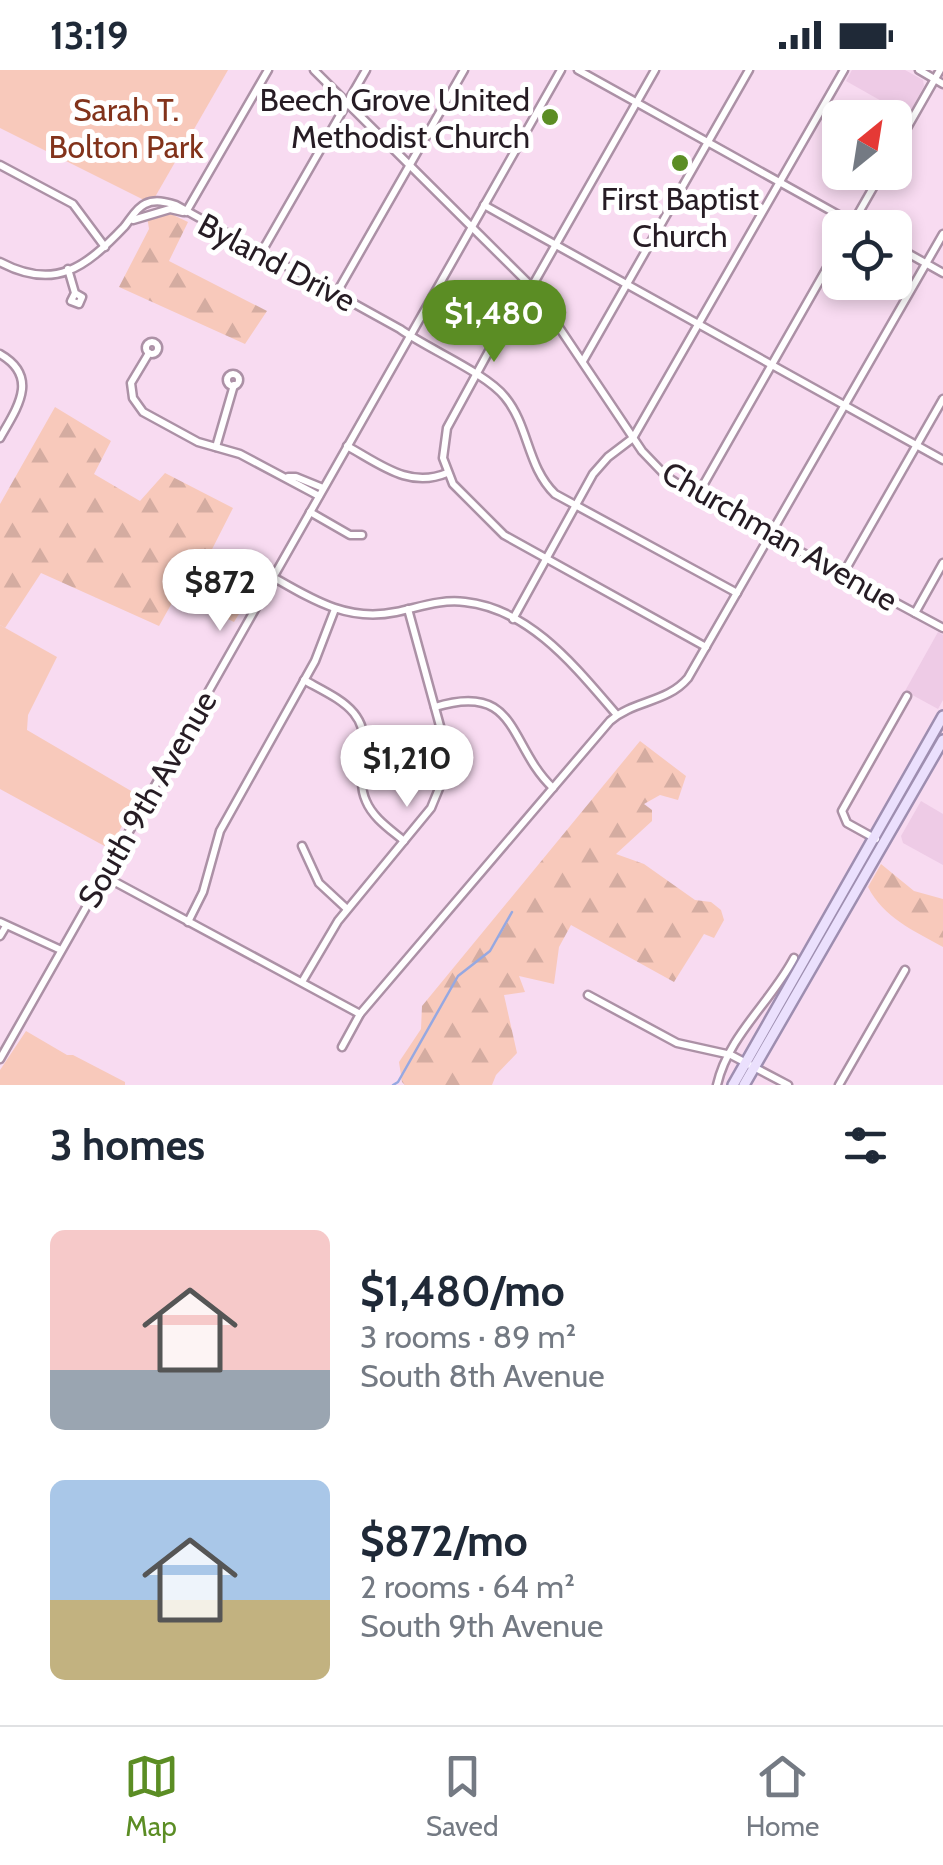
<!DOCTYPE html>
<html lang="en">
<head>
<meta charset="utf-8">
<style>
  :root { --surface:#fff; --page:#f2f2f3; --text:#1f2937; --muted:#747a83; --line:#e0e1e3; --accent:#5b8d24 }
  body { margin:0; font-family:Cabin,sans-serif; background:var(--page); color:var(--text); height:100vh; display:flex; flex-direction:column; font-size:38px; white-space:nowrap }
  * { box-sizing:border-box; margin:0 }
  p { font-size:32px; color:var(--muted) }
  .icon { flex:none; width:55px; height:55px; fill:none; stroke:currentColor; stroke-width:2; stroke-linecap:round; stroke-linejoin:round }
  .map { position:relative; height:1015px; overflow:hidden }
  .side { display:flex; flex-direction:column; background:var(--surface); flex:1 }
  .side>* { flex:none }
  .needle { width:65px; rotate:30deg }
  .controls { position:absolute; left:822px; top:30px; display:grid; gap:20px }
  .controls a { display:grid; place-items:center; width:90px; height:90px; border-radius:15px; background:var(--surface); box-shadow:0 5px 15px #0003; font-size:50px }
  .price { position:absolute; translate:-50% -85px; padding:0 22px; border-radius:35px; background:#fff; color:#222; font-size:32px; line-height:65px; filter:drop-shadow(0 2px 5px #0008) }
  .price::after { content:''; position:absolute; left:50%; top:60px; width:30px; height:22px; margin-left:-15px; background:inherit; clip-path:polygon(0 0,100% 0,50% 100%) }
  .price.selected { background:var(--accent); color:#fff }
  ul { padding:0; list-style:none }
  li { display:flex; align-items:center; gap:30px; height:250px; padding:0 50px }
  li span { display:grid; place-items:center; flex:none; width:280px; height:200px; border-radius:15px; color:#555 }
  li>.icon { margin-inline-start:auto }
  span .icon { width:120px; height:120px; fill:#fffc; stroke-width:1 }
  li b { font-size:42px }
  h2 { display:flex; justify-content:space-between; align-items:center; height:120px; padding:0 50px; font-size:42px }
  .status { display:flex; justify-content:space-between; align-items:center; height:70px; padding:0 50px; background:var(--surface); direction:ltr }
  .status svg { height:28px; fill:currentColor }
  .menu { display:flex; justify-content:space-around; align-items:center; height:140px; border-top:2px solid var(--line); background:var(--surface); font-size:28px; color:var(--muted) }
  .menu a { display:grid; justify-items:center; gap:5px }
  .menu .selected { color:var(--accent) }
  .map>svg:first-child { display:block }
  .built { fill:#eecbe6 }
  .green { fill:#f8c9bb }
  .forest { fill:url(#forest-firs) }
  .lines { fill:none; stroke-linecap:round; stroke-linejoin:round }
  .stream { stroke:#96a8e1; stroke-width:2.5 }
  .minor-casing { stroke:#ac91a6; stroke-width:11 }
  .major-casing { stroke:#9e8eb0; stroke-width:14 }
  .minor { stroke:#fff; stroke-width:6 }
  .major { stroke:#ebe0fd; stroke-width:9 }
  .poi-dot { fill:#5b8d24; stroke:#fff; stroke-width:4 }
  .labels { text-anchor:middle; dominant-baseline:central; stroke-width:10; stroke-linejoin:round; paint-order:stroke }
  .poi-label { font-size:32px; fill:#261c24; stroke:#fff; text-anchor:end }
  .park-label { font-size:32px; fill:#82331b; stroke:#fff }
  .street-label { font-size:32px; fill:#261c24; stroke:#fff }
</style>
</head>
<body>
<div class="status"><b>13:19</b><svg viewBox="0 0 49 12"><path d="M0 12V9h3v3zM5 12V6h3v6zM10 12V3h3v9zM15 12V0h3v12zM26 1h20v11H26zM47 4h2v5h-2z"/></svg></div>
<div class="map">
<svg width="943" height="1015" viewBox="0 0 943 1015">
  <defs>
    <pattern id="forest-firs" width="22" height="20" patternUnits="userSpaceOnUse" patternTransform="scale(2.5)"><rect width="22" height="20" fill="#f8c9bb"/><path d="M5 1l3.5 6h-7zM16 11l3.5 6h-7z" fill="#d4aca1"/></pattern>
  </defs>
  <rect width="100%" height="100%" fill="#f8dbf1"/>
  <g class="built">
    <polygon points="852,0 905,0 923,10 924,16 908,46 846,11"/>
    <polygon points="938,562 943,565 943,630 938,639 905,621"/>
    <polygon points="921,731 943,744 943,795 903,773 901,766"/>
  </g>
  <g class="green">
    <polygon points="0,0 228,0 155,127 144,130 0,58"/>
    <polygon points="0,555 57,587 28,645 27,660 138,725 110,779 0,719"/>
    <polygon points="26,961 67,985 73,985 125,1012 125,1015 0,1015 0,1000"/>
  </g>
  <g class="forest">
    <polygon points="169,143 188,152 169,191 267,241 245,274 119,217 149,159 147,146"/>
    <polygon points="55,337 111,371 94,404 140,431 165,403 233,438 204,495 252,523 234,552 177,524 159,556 41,503 5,558 0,555 0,434"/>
    <polygon points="640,671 686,706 678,730 660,725 644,734 652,740 652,751 616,784 644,794 695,830 711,832 721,840 724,850 714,868 704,864 674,912 571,855 559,877 554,914 519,906 525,922 504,925 517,983 496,1005 492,1015 405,1015 402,1012 399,992 421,959 422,936"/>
    <path d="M 881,794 L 914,821 L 943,829 L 943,877 C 914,861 883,847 868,817 Z"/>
  </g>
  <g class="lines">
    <polyline class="stream" points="393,1015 398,1012 458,906 490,881 512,842"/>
    <g class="minor-casing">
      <g id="minor">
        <polyline points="314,0 532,217 642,381 666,406 697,426 943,558"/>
        <polyline points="578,0 862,158"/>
        <polyline points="655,0 530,220 501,259 447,358 443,388 453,414 504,465 706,577"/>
        <polyline points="919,0 943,14"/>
        <polyline points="895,79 940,0"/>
        <polyline points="0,95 73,134 105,177"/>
        <polyline points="484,135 943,390"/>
        <polyline points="186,142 268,0"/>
        <polyline points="133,150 170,139 183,142"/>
        <polyline points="850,158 882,102"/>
        <polyline points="895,176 943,203"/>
        <polyline points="261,183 366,0"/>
        <path d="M 0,192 C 55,221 85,198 124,157 C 130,150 136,138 145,134 C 155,129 166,132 176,135 L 400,259 C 428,279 486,303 505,327 C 529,356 527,397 555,424 L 737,523"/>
        <polyline points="68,199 75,223 71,231 79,234 82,227 75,223"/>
        <polyline points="336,224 464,0"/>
        <circle cx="152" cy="278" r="6"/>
        <polyline points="149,283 131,313 133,328 143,342 198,372 240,384 319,426"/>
        <path d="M 0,284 C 40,307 17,338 0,368"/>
        <polyline points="583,291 749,0"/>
        <circle cx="233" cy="310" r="6"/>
        <path d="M 347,376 C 380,394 409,419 447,403"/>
        <polyline points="216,377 234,315"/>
        <polyline points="288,407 296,407 323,418"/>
        <polyline points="697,426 840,175"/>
        <polyline points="310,442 350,465 362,465"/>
        <polyline points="843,504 943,329"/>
        <path d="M 273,507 C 313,530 348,552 396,542 C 420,537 441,529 465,532 C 531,539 577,599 617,645"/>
        <polyline points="915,543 943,493"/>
        <polyline points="513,549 593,404 608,387 633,368 844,0"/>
        <path d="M 304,610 C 342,631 371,641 364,692 C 362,705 360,718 366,731 C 373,748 390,759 404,771"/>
        <path d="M 435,637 C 519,611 508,676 553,718"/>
        <polyline points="876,769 847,753 842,741 907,626"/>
        <polyline points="302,776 319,813 347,839"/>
        <polyline points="104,806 360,944"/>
        <polyline points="0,852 61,880"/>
        <polyline points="188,852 203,822 220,761 315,591 335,539"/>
        <polyline points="0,866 6,856"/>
        <polyline points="302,912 338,851 431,738 445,704 446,678 408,539"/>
        <polyline points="588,925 677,973 731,985 788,1015"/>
        <path d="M 342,977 L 360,944 L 610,651 C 634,630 667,633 688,608 L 943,164"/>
        <polyline points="0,989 561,0"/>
        <path d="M 717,1015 C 728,966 771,932 794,888"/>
        <polyline points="839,1015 905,900"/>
      </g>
    </g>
    <g class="major-casing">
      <g id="major">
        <polyline points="733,1015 943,646"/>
        <polyline points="744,1015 943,670"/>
      </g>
    </g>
    <use href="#minor" class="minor"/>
    <use href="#major" class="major"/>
  </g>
  <g class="poi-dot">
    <circle cx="550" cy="47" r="10"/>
    <circle cx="680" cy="93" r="10"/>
  </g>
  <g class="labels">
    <g class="poi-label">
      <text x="530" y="29">Beech Grove United<tspan x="530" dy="37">Methodist Church</tspan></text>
      <text x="680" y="128" text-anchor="middle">First Baptist<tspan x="680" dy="37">Church</tspan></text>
    </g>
    <g class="park-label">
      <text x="126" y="39">Sarah T.<tspan x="126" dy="37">Bolton Park</tspan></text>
    </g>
    <g class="street-label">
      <text transform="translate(277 192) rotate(28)">Byland Drive</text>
      <text transform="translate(780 466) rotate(30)">Churchman Avenue</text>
      <text transform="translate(147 729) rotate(-60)">South 9th Avenue</text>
    </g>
  </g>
</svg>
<div class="controls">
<a><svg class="needle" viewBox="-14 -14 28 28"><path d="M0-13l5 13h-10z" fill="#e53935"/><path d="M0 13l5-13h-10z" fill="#747a83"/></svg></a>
<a><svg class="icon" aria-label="locate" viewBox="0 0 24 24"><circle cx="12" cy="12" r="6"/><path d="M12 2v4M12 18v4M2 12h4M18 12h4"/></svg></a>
</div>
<b class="price selected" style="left:494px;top:295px">$1,480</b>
<b class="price" style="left:220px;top:564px">$872</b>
<b class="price" style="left:407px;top:740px">$1,210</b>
</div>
<section class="side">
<h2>3 homes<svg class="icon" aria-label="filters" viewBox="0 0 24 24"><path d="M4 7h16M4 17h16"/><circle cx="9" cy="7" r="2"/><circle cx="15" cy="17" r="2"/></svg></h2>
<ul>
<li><span style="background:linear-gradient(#f6c9c9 70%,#9aa5b1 0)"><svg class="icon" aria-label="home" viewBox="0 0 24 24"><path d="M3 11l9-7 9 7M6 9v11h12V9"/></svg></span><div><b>$1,480/mo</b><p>3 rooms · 89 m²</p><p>South 8th Avenue</p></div></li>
<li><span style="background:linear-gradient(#a9c7e8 60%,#c2b280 0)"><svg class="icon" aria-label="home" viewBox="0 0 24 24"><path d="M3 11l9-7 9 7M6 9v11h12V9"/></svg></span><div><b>$872/mo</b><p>2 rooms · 64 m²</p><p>South 9th Avenue</p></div></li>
</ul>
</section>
<nav class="menu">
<a class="selected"><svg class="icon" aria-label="map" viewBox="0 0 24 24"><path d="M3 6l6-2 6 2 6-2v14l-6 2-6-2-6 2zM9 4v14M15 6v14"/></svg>Map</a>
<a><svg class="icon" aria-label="saved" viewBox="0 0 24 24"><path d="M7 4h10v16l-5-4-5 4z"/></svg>Saved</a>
<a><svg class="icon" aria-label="home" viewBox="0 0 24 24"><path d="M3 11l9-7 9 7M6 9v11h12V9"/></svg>Home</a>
</nav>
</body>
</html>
